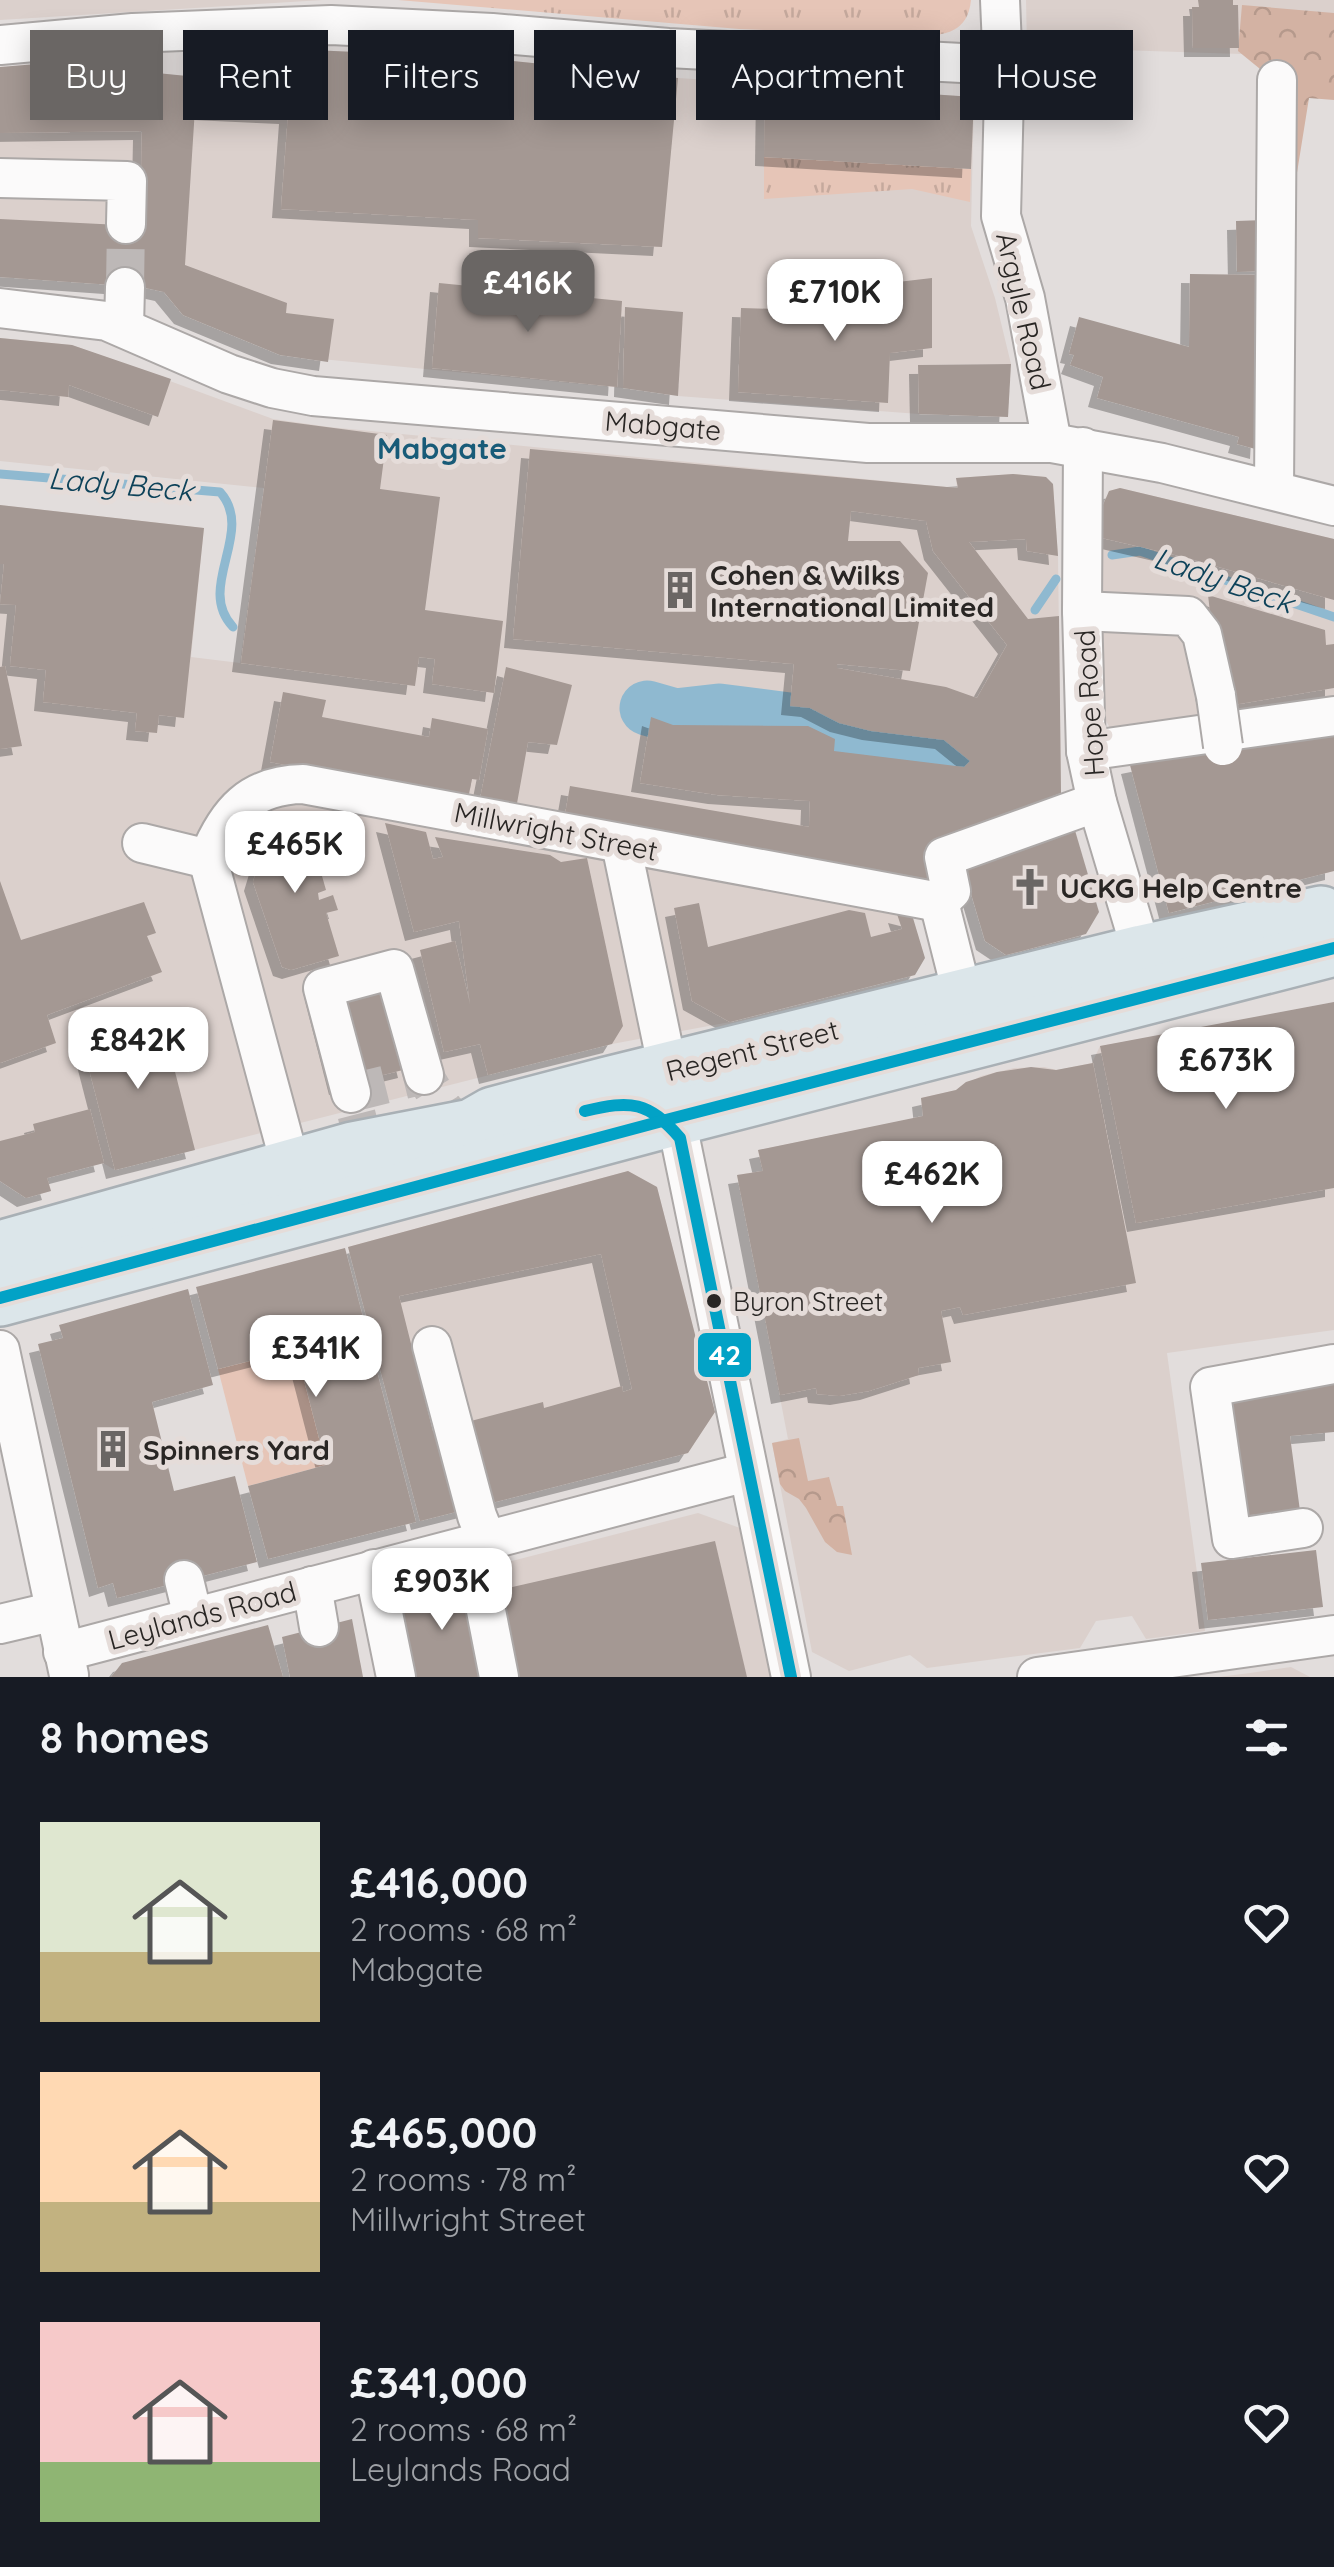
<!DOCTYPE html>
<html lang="en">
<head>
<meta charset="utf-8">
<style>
  :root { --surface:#171b24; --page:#20242c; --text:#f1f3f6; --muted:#9ea1a6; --accent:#6a6664 }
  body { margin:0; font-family:Quicksand,sans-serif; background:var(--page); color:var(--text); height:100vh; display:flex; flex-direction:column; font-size:38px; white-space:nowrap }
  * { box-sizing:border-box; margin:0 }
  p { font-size:32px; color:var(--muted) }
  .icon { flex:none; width:55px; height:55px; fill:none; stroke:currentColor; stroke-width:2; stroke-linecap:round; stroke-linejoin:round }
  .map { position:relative; height:1677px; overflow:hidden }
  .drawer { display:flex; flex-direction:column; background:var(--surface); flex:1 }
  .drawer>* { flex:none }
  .banner { position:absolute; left:30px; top:30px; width:1275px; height:90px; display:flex; gap:20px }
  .price { position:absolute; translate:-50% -85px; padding:0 22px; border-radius:20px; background:#fff; color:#222; font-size:32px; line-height:65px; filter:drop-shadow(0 2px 5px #0008) }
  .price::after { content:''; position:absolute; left:50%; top:60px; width:30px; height:22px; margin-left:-15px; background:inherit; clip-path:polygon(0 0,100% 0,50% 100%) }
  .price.selected { background:var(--accent); color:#fff }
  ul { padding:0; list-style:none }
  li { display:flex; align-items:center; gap:30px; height:250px; padding:0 40px }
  li span { display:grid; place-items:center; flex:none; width:280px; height:200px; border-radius:0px; color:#555 }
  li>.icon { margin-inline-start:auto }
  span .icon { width:120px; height:120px; fill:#fffc; stroke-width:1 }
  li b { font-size:42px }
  h2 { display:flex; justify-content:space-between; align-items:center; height:120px; padding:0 40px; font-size:42px }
  .chip { padding:0 35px; border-radius:0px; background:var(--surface); box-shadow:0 5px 25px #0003; font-size:35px; line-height:90px }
  .chip.selected { background:var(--accent); color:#fff }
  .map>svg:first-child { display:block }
  .built { fill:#dbd0cc }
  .grass { fill:url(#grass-tufts) }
  .forest { fill:url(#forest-crowns) }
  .garden { fill:#e6c5b7 }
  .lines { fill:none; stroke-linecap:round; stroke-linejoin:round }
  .stream { stroke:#8fb9d0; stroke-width:9 }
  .river { stroke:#8fb9d0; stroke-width:55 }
  .building { fill:#a49893; fill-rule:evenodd; filter:url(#shadow) }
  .minor-tunnel { stroke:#bdb8b7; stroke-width:38; stroke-dasharray:38 19; stroke-linecap:butt }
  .minor-casing { stroke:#aca8a7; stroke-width:42 }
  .highway-casing { stroke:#a9b0b5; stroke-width:60 }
  .minor { stroke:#fbfafa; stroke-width:38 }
  .highway { stroke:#dce6ea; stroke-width:55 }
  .minor-bridge-casing { stroke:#aca8a7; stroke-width:42; stroke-linecap:butt }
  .minor-bridge { stroke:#fbfafa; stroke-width:38 }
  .bus-1-casing { stroke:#e5dcd9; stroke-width:20 }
  .bus-1 { stroke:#02a2c6; stroke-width:12 }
  .bus-dot { fill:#292624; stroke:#e5dcd9; stroke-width:4 }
  .labels { text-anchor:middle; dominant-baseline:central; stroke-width:10; stroke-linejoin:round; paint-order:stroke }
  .bus-label { font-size:26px; fill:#292624; stroke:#e5dcd9; text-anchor:start }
  .street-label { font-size:28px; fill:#292624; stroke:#e5dcd9 }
  .poi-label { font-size:28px; font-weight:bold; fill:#292624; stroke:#e5dcd9; text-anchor:start }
  .neighbourhood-label { font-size:30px; font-weight:bold; fill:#185b78; stroke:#e5dcd9 }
  .water-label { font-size:30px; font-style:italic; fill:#0d4259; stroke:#e5dcd9 }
  .line-badge { stroke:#e5dcd9; stroke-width:4 }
  .badge-label { font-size:28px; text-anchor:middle; font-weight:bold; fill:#fff }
</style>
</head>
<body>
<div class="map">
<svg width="1334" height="1677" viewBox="0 0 1334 1677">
  <defs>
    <pattern id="grass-tufts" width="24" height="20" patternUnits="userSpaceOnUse" patternTransform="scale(2.5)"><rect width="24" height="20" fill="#e6c5b7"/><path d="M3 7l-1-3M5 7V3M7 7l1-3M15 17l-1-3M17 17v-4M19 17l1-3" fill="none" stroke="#c5a99d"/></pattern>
    <pattern id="forest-crowns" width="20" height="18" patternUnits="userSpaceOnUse" patternTransform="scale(2.5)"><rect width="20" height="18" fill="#d3b2a3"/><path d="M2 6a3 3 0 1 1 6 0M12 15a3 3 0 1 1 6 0" fill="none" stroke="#b5998c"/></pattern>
    <filter id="shadow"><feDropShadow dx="-9" dy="9" stdDeviation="0" flood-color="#0004"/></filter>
  </defs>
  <rect width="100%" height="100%" fill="#e2dddc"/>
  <g class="built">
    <polygon points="0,0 323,0 0,20"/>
    <polygon points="1026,0 1334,0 1334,57 1027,47"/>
    <polygon points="291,49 483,58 678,78 974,97 971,226 995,298 1011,364 918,365 919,414 678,396 682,312 625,308 623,388 280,355 183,315 164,292 141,287 0,277 0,68 147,55 148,73 197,77 204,73 290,74"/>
    <polygon points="0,338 72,345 273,419 329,427 957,488 956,478 1013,474 1046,477 1053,484 1058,556 1061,793 928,844 931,883 913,918 915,975 730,1022 612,1044 115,1170 103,1163 48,1178 51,1191 26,1198 0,1181 0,505 204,528 191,657 240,663 264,488 0,461"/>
    <polygon points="1120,488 1334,539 1334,871 1169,913 1130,765 1104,717 1102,538 1109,491"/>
    <polygon points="1334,1006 1334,1330 1167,1353 1205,1631 1146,1639 1132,1616 1096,1621 1080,1648 927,1668 910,1655 849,1671 812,1652 772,1443 788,1439 737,1175 762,1171 758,1150 923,1117 921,1098 956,1090 981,1076 1014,1068 1044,1067 1057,1070 1092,1063 1100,1046"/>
    <polygon points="628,1171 657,1187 715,1412 688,1453 420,1521 348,1247"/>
    <polygon points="698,1513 740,1528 772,1677 491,1677 493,1566"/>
    <polygon points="1291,1667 1310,1677 1218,1677 1250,1673"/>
  </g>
  <g class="grass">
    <path d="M 398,0 L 971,0 C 968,32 945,36 918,36 L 739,29 Z"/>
    <polygon points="764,157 971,169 970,202 912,189 764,199"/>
  </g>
  <g class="forest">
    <polygon points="1242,5 1334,13 1334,100 1309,98 1296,179 1289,173 1265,73 1238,51"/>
    <polygon points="799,1438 808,1481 829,1477 837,1506 843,1506 852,1555 837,1552 825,1542 806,1508 799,1499 785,1491 780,1484 772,1443"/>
  </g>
  <polygon class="garden" points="296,1349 326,1465 248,1486 218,1369"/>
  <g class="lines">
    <g class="stream">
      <path d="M 0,474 L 220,492 C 256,532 195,587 233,627"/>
      <polyline points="1112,555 1140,551 1334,617"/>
      <polyline points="1035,610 1056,579"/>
    </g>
    <polyline class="river" points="647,708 675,716 719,711 812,723 883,746 950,750"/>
  </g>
  <g class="building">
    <polygon points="1198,0 1233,0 1233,5 1238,5 1239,48 1193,48 1192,7 1199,7"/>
    <polygon points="291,49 483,58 678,78 662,247 478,238 478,220 281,209 288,115 202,111 204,73 290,74"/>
    <polygon points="147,55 147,72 197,77 185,265 287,303 286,313 334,319 328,362 280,355 183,315 164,292 141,287 0,277 0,219 140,226 142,131 0,133 0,67"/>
    <polygon points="765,83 974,97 971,169 764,157"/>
    <polygon points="1265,220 1265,271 1237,272 1236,221"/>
    <polygon points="1190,274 1269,275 1259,450 1237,444 1239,437 1097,398 1103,377 1070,365 1074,355 1069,354 1079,317 1189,347"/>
    <polygon points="932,278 932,348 890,353 888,403 738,392 741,308 854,311 855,287"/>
    <polygon points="439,283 622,301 617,387 432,368"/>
    <polygon points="625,307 683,312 678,396 623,388"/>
    <polygon points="0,338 72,345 171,379 158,417 69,385 68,397 0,390"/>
    <polygon points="1011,364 1008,417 919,414 918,365"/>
    <polygon points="273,420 387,435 380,489 440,497 425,610 503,621 494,693 432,684 435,659 419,657 415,686 241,663"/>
    <path d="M 530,449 L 958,488 L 956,478 L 1013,474 L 1046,477 L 1053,484 L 1058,556 L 1027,551 L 1026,539 L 969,542 L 1028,619 L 1059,616 L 1061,793 L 928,844 L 931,883 L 564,820 L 570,786 L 809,827 L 810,801 L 717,795 L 640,783 L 651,717 L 673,725 L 808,726 L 835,739 L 834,751 L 964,767 L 970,761 L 944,740 L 871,731 L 839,723 L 810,708 L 790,706 L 794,664 L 513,639 ZM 851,511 L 926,521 L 933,551 L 1007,645 L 977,698 L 946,687 L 837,668 L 837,664 L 910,671 L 928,573 L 900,541 L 848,541 Z"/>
    <polygon points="1120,488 1334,539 1334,600 1184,557 1102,538 1103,505 1109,491"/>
    <polygon points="0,505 204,528 184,718 159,715 157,733 135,731 137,713 43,702 46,670 10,666 16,605 0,604 4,564 0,564"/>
    <polygon points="1208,595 1325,630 1326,645 1334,644 1334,688 1221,707"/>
    <polygon points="5,666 22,746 0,749 0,667"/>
    <polygon points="506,667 572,685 557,745 528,742 516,809 479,804"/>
    <polygon points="283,692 326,700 322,717 429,737 432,718 488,729 479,780 472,779 468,799 270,762"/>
    <polygon points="1334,729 1334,871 1169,913 1130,765 1223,746"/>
    <polygon points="292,814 306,825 310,834 326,890 318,893 319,900 333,895 338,910 326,913 339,956 291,970 282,967 253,882 270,826 284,816"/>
    <polygon points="385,823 426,832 433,859 443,857 435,837 550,855 561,862 587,858 623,1026 612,1044 488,1075 480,1044 444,1052 420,950 455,941 470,1004 459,921 414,932"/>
    <polygon points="1074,827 1099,912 1086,934 1006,955 985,941 962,863"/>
    <polygon points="0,881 21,940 144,902 156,933 147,936 162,972 47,1015 56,1043 0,1063"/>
    <polygon points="699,903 708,947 849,910 865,913 871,937 902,929 897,914 913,918 925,958 915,975 730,1022 692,1001 674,908"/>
    <polygon points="381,962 407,1069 338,1086 311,980"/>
    <polygon points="1334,1002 1334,1188 1136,1223 1100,1046"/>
    <polygon points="160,1013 195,1150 115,1170 80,1034"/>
    <polygon points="1093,1063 1136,1283 963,1315 960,1307 941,1311 951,1362 918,1368 919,1375 869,1391 839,1396 817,1394 816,1388 780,1395 737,1175 763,1171 758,1150 923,1116 921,1098 956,1090 966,1082 997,1072 1031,1067 1056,1070"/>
    <polygon points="90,1109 104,1163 47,1178 51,1191 26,1198 0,1181 0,1141 35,1132 33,1124"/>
    <path d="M 628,1171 L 657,1187 L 715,1412 L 688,1453 L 420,1521 L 348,1247 ZM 601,1254 L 632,1389 L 623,1392 L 622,1386 L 544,1408 L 543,1402 L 433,1431 L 399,1296 Z"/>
    <polygon points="345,1248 416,1522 268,1559 248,1486 326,1465 296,1349 218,1369 196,1287"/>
    <polygon points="188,1289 213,1385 152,1402 174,1491 235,1476 257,1562 117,1598 113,1583 98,1588 38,1344 63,1338 59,1325"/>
    <polygon points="1334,1379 1334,1432 1290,1436 1300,1511 1249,1515 1231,1393"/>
    <polygon points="715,1541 747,1677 506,1677 490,1592"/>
    <polygon points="1316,1550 1323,1607 1208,1620 1201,1563"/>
    <polygon points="472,1582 484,1677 413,1677 396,1602 400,1597"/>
    <polygon points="352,1619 363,1677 290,1677 282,1637"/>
    <polygon points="268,1625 283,1677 111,1677 122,1663"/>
  </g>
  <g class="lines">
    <g class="minor-tunnel">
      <polyline points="125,287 126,224"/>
      <polyline points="353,1150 361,1132 351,1093 424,1075 445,1110 465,1128"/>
    </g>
    <g class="minor-casing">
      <g id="minor">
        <polyline points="1000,0 1004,93 1001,216 1025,298 1052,443"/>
        <polyline points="0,45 133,33 331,25 492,33 668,48 1001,65"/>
        <polyline points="0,178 127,181 126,224"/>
        <polyline points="0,308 107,321 229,374 272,388 313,396 868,443 1052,443 1162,463 1334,506"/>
        <polyline points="124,327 125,287"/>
        <polyline points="1083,447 1082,611 1086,751 1097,802 1142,953"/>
        <polyline points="1274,490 1277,80"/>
        <polyline points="1082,611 1188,616 1202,634 1216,696"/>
        <polyline points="1086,751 1334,716"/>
        <polyline points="142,843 208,859"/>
        <polyline points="621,844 668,1070"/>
        <polyline points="939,902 951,891 944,857 1097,802"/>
        <polyline points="939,902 969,1021"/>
        <polyline points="351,1093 323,988 394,969 424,1075"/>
        <polyline points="649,1109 666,1120 680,1138 791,1677"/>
        <path d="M 304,1183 L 291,1167 L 208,859 C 227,812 250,785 303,784 L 939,902"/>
        <polyline points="432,1346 477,1516 487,1541"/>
        <polyline points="0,1350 69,1675"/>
        <polyline points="1303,1528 1232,1539 1210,1387 1334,1364"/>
        <polyline points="473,1544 499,1677"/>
        <polyline points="374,1569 396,1677"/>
        <polyline points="184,1580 193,1617"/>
        <polyline points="312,1586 319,1627"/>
        <polyline points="0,1624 55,1611"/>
        <polyline points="63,1652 747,1472"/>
        <polyline points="1037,1677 1334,1635"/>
      </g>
    </g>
    <g class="highway-casing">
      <g id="highway">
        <polyline points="0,1249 353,1150 472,1127 493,1115 607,1085 1142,953 1321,914"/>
        <polyline points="0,1298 666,1120 1334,948"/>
      </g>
    </g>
    <use href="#minor" class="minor"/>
    <use href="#highway" class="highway"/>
    <g class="minor-bridge-casing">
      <polyline id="minor-bridge" points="1216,696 1223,746"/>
    </g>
    <use href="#minor-bridge" class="minor-bridge"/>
    <g class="bus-1-casing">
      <g id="bus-1">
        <path d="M 585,1111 C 631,1100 648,1101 680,1138 L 791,1677"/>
        <polyline points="0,1298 666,1120 1334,948"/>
      </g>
    </g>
    <use href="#bus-1" class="bus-1"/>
  </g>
  <defs>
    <g id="building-bare" transform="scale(3)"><path d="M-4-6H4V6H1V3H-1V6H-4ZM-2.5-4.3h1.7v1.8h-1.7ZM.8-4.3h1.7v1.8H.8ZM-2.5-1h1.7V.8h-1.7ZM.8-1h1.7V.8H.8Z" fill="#6a6664" stroke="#e5dcd9" stroke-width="2.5" paint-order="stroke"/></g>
    <g id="church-bare" transform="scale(3)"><path d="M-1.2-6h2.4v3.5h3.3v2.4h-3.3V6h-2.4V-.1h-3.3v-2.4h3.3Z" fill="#6a6664" stroke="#e5dcd9" stroke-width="2.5" paint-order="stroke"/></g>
  </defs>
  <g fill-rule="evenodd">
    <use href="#building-bare" x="680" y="590"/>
    <use href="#church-bare" x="1030" y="887"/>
    <use href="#building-bare" x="113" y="1449"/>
  </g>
  <circle class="bus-dot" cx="714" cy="1301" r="9"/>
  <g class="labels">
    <g class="bus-label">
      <text x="733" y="1301">Byron Street</text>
    </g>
    <g class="street-label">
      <text transform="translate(1024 311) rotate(77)">Argyle Road</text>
      <text transform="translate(663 425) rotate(5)">Mabgate</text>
      <text transform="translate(1089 703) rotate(-94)">Hope Road</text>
      <text transform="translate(556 831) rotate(11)">Millwright Street</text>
      <text transform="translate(752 1050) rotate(-14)">Regent Street</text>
      <text transform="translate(202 1615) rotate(-15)">Leylands Road</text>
    </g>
    <g class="poi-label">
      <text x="710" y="574">Cohen &amp; Wilks<tspan x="710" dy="32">International Limited</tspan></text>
      <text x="1060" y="887">UCKG Help Centre</text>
      <text x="143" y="1449">Spinners Yard</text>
    </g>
    <g class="neighbourhood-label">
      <text x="442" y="448">Mabgate</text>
    </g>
    <g class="water-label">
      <text transform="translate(121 484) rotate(5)">Lady Beck</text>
      <text transform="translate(1224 580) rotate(19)">Lady Beck</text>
    </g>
  </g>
  <rect class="line-badge" x="696" y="1331" width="57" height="48" rx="10" fill="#02a2c6"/>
  <g class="badge-label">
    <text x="725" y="1365">42</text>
  </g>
</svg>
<b class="price selected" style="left:528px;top:335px">£416K</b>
<b class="price" style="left:835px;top:344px">£710K</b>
<b class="price" style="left:295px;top:896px">£465K</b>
<b class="price" style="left:138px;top:1092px">£842K</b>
<b class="price" style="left:1226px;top:1112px">£673K</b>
<b class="price" style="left:932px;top:1226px">£462K</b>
<b class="price" style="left:316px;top:1400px">£341K</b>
<b class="price" style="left:442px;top:1633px">£903K</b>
<div class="banner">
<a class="chip selected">Buy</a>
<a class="chip">Rent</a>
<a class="chip">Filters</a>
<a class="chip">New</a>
<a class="chip">Apartment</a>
<a class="chip">House</a>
</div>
</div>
<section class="drawer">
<h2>8 homes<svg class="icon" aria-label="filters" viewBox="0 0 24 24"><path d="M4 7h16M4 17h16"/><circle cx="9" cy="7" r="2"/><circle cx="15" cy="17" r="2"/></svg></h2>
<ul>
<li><span style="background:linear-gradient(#dfe7d0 65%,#c2b280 0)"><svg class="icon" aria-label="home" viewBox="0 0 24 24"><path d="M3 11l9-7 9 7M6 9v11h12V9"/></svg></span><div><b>£416,000</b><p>2 rooms · 68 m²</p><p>Mabgate</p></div><svg class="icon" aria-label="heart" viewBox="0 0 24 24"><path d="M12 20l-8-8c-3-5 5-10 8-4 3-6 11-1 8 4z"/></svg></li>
<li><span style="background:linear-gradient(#ffd9b3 65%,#c2b280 0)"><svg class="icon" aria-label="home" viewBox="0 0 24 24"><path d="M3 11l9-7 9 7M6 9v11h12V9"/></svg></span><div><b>£465,000</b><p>2 rooms · 78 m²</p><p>Millwright Street</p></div><svg class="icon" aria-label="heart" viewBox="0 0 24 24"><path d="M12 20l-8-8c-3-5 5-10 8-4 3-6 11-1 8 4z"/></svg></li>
<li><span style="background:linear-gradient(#f6c9c9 70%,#8fb573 0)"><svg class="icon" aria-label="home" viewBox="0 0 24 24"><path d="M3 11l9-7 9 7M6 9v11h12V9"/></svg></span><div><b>£341,000</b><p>2 rooms · 68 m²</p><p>Leylands Road</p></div><svg class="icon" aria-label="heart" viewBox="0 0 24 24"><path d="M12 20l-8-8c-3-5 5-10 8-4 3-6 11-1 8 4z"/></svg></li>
</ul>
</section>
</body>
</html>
